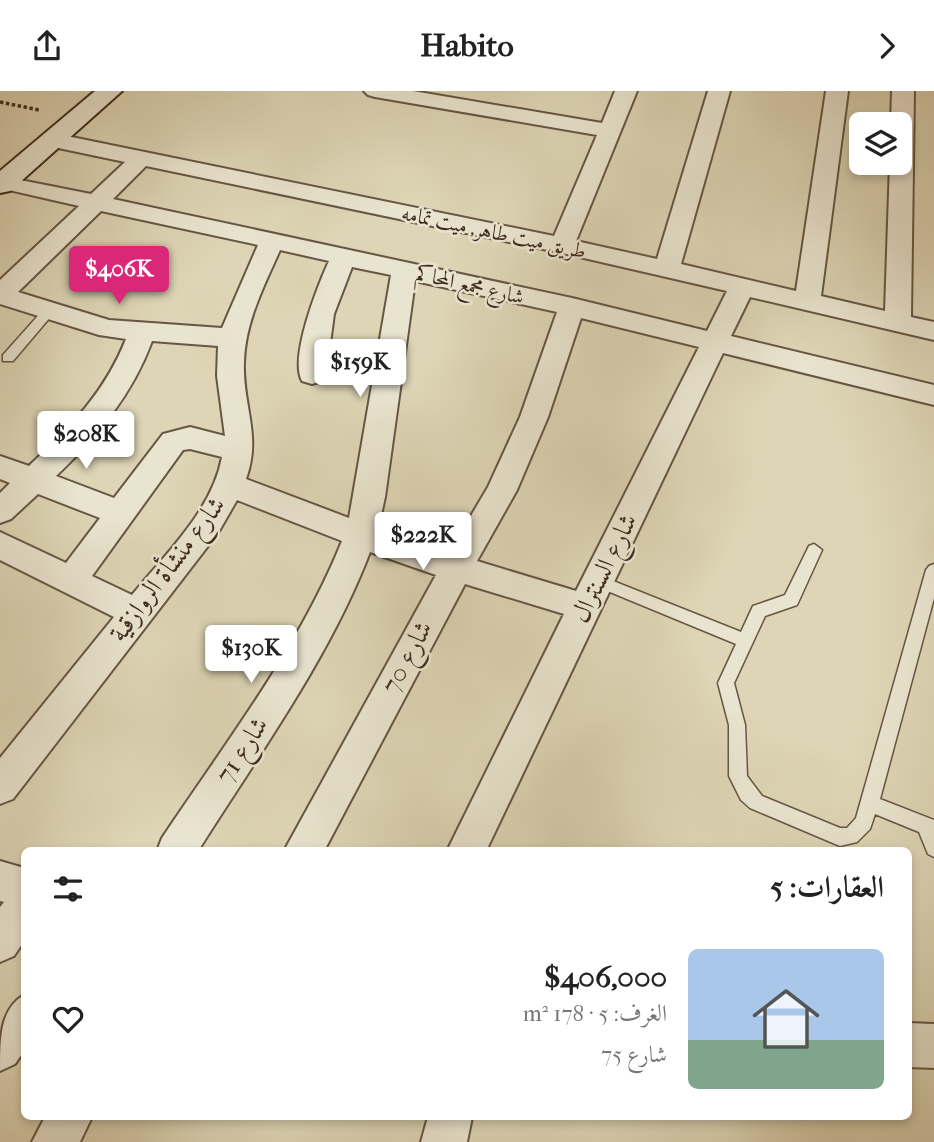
<!DOCTYPE html>
<html lang="ar">
<head>
<meta charset="utf-8">
<style>
  :root { --surface:#fff; --page:#f6f6f6; --text:#222; --muted:#767676; --accent:#db2777 }
  body { margin:0; font-family:"IM FELL French Canon",Amiri,serif; background:var(--page); color:var(--text); direction:rtl; height:100vh; display:flex; flex-direction:column; font-size:26px; white-space:nowrap }
  * { box-sizing:border-box; margin:0 }
  p { font-size:23px; color:var(--muted) }
  .icon { flex:none; width:38px; height:38px; fill:none; stroke:currentColor; stroke-width:2; stroke-linecap:round; stroke-linejoin:round }
  .map { position:relative; flex:1; overflow:hidden; direction:ltr }
  .sheet { position:absolute; left:21px; top:756px; width:891px; height:273px; display:flex; flex-direction:column; background:var(--surface); border-radius:10px; box-shadow:0 4px 10px #0003; direction:rtl }
  .sheet>* { flex:none }
  .fabs { position:absolute; left:849px; top:21px; display:grid; gap:14px }
  .fabs a { display:grid; place-items:center; width:63px; height:63px; border-radius:10px; background:var(--surface); box-shadow:0 4px 10px #0003; font-size:35px }
  .price { position:absolute; translate:-50% -60px; padding:0 16px; border-radius:7px; background:#fff; color:#222; font-size:23px; line-height:46px; filter:drop-shadow(0 2px 4px #0008) }
  .price::after { content:''; position:absolute; left:50%; top:42px; width:21px; height:16px; margin-left:-10px; background:inherit; clip-path:polygon(0 0,100% 0,50% 100%) }
  .price.current { background:var(--accent); color:#fff }
  ul { padding:0; list-style:none }
  li { display:flex; align-items:center; gap:21px; height:175px; padding:0 28px }
  li span { display:grid; place-items:center; flex:none; width:196px; height:140px; border-radius:10px; color:#555 }
  li>.icon { margin-inline-start:auto }
  span .icon { width:84px; height:84px; fill:#fffc; stroke-width:1 }
  li b { font-size:30px }
  h2 { display:flex; justify-content:space-between; align-items:center; height:84px; padding:0 28px; font-size:30px }
  header { display:flex; justify-content:space-between; align-items:center; height:91px; padding:0 28px; background:var(--surface); font-size:32px; font-weight:700 }
  .map>svg:first-child { display:block }
  .lines { fill:none; stroke-linecap:round; stroke-linejoin:round }
  .service-casing { stroke:#665644; stroke-width:3 }
  .minor-casing { stroke:#665644; stroke-width:4 }
  .secondary-casing { stroke:#3f2c1e; stroke-width:4 }
  .path { stroke:#3f2c1e; stroke-width:3.5; stroke-dasharray:3.5 2.5; stroke-linecap:butt }
  .service { fill:#e9e4cf; fill-rule:evenodd }
  .minor { fill:#e9e4cf; fill-rule:evenodd }
  .secondary { fill:#e9e4cf; fill-rule:evenodd }
  .labels { text-anchor:middle; dominant-baseline:central; stroke-width:5; stroke-linejoin:round; paint-order:stroke }
  .far-street-label { font-size:21px; fill:#3f2c1e; stroke:#e9e4cf }
  .street-label { font-size:26px; fill:#3f2c1e; stroke:#e9e4cf }
</style>
</head>
<body>
<header><svg class="icon" aria-label="forward" viewBox="0 0 24 24"><path d="M9 5l7 7-7 7"/></svg>Habito<svg class="icon" aria-label="share" viewBox="0 0 24 24"><path d="M12 15V3M7 8l5-5 5 5M5 13v7h14v-7"/></svg></header>
<div class="map">
<svg width="934" height="1051" viewBox="0 0 934 1051">
  <rect width="100%" height="100%" fill="#ddd5b5"/>
  <filter id="stains"><feTurbulence type="fractalNoise" baseFrequency=".00286" numOctaves="4"/><feColorMatrix values="0 0 0 0 .2 0 0 0 0 .09 0 0 0 0 .02 0 0 0 .5 -.17"/></filter>
  <radialGradient id="worn" r=".72"><stop offset=".6" stop-color="#630" stop-opacity="0"/><stop offset="1" stop-color="#630" stop-opacity=".3"/></radialGradient>
  <g class="lines">
    <g class="service-casing">
      <g id="service">
        <polygon points="48,217 52,218 52,224 13,270 3,270 3,264 44,218"/>
        <polygon points="814,453 822,459 797,514 765,525 734,592 745,634 747,685 762,705 840,737 847,737 856,727 926,479 929,475 934,473 934,507 880,708 934,729 934,766 928,763 919,741 875,723 870,738 857,751 840,755 750,717 741,709 729,685 729,634 718,592 736,553 593,494 590,490 593,486 603,486 741,541 753,515 785,504 809,455"/>
      </g>
    </g>
    <g class="minor-casing">
      <g id="minor">
        <path d="M 364,0 L 413,0 L 602,32 L 615,0 L 637,0 L 576,150 L 657,168 L 708,0 L 730,0 L 681,173 L 796,200 L 826,0 L 848,0 L 821,205 L 885,220 L 890,72 L 900,72 L 900,33 L 891,33 L 892,0 L 914,0 L 911,226 L 934,231 L 934,249 L 750,206 L 731,245 L 934,294 L 934,314 L 723,262 L 486,760 L 447,760 L 564,523 L 465,493 L 324,760 L 284,760 L 436,484 L 370,461 C 329,568 259,663 198,760 L 157,760 L 162,747 C 226,651 299,557 342,450 L 237,409 L 218,442 L 13,708 L 0,713 L 0,667 L 114,526 L 0,469 L 0,441 L 66,472 L 100,427 L 38,403 L 11,428 L 0,432 L 0,402 L 10,392 L 0,388 L 0,365 L 29,375 L 32,372 C 72,335 106,299 126,248 L 99,244 L 0,213 L 0,189 L 79,115 L 0,97 L 0,85 L 91,103 L 125,71 L 44,54 L 41,49 L 44,44 L 52,42 L 554,145 L 597,44 L 375,6 L 368,4 ZM 146,75 L 562,162 L 727,200 L 707,240 L 572,207 L 113,108 ZM 101,120 L 258,154 L 222,237 L 109,229 L 18,201 ZM 280,159 L 329,170 C 318,194 289,267 302,290 L 312,293 L 322,290 L 326,283 L 334,223 L 352,176 L 391,184 L 349,427 L 246,388 C 262,344 242,314 244,271 C 245,231 264,195 280,159 ZM 415,190 L 557,221 L 520,326 L 488,396 L 449,462 L 378,438 L 385,406 ZM 581,227 L 699,256 L 576,500 L 477,470 L 517,399 L 548,326 ZM 152,250 L 218,255 L 217,285 L 225,345 L 190,336 L 163,343 L 114,407 L 56,385 C 97,346 132,304 152,250 ZM 190,358 L 222,366 C 212,420 165,463 132,504 L 92,485 L 183,359 Z"/>
        <polygon points="0,770 24,777 24,850 14,865 0,871 0,816 4,811 0,810"/>
        <path d="M 24,904 L 24,960 L 15,973 L 0,980 C 0,947 0,918 24,904 Z"/>
        <polygon points="908,932 934,933 934,977 908,976"/>
        <polygon points="45,1026 92,1026 80,1051 32,1051"/>
        <polygon points="428,1026 472,1026 467,1051 421,1051"/>
      </g>
    </g>
    <g class="secondary-casing">
      <polygon id="secondary" points="95,0 122,0 10,100 0,102 0,80"/>
    </g>
    <polyline class="path" points="0,11 39,19"/>
    <use href="#service" class="service"/>
    <use href="#minor" class="minor"/>
    <use href="#secondary" class="secondary"/>
  </g>
  <g class="labels">
    <g class="far-street-label">
      <text transform="translate(494 141) rotate(12)">طريق ميت طاهر, ميت تمامه</text>
      <text transform="translate(470 194) rotate(13)">شارع مجمع المحاكم</text>
    </g>
    <g class="street-label">
      <text transform="translate(604 477) rotate(-64)">شارع السنترال</text>
      <text transform="translate(167 478) rotate(-53)">شارع منشأة الروازقية</text>
      <text transform="translate(407 566) rotate(-62)">شارع 70</text>
      <text transform="translate(242 659) rotate(-57)">شارع 71</text>
    </g>
  </g>
  <rect width="100%" height="100%" filter="url(#stains)"/>
  <rect width="100%" height="100%" fill="url(#worn)"/>
</svg>
<div class="fabs">
<a><svg class="icon" aria-label="layers" viewBox="0 0 24 24"><path d="M12 4l9 5-9 5-9-5zM3 14l9 5 9-5"/></svg></a>
</div>
<b class="price current" style="left:119px;top:215px">$406K</b>
<b class="price" style="left:360px;top:308px">$159K</b>
<b class="price" style="left:86px;top:380px">$208K</b>
<b class="price" style="left:423px;top:481px">$222K</b>
<b class="price" style="left:251px;top:594px">$130K</b>
<section class="sheet">
<h2>العقارات: 5<svg class="icon" aria-label="filters" viewBox="0 0 24 24"><path d="M4 7h16M4 17h16"/><circle cx="9" cy="7" r="2"/><circle cx="15" cy="17" r="2"/></svg></h2>
<ul>
<li><span style="background:linear-gradient(#a9c7e8 65%,#7fa58c 0)"><svg class="icon" aria-label="home" viewBox="0 0 24 24"><path d="M3 11l9-7 9 7M6 9v11h12V9"/></svg></span><div><b>$406,000</b><p>الغرف: 5 · 178 m²</p><p>شارع 75</p></div><svg class="icon" aria-label="heart" viewBox="0 0 24 24"><path d="M12 20l-8-8c-3-5 5-10 8-4 3-6 11-1 8 4z"/></svg></li>
</ul>
</section>
</div>
</body>
</html>
